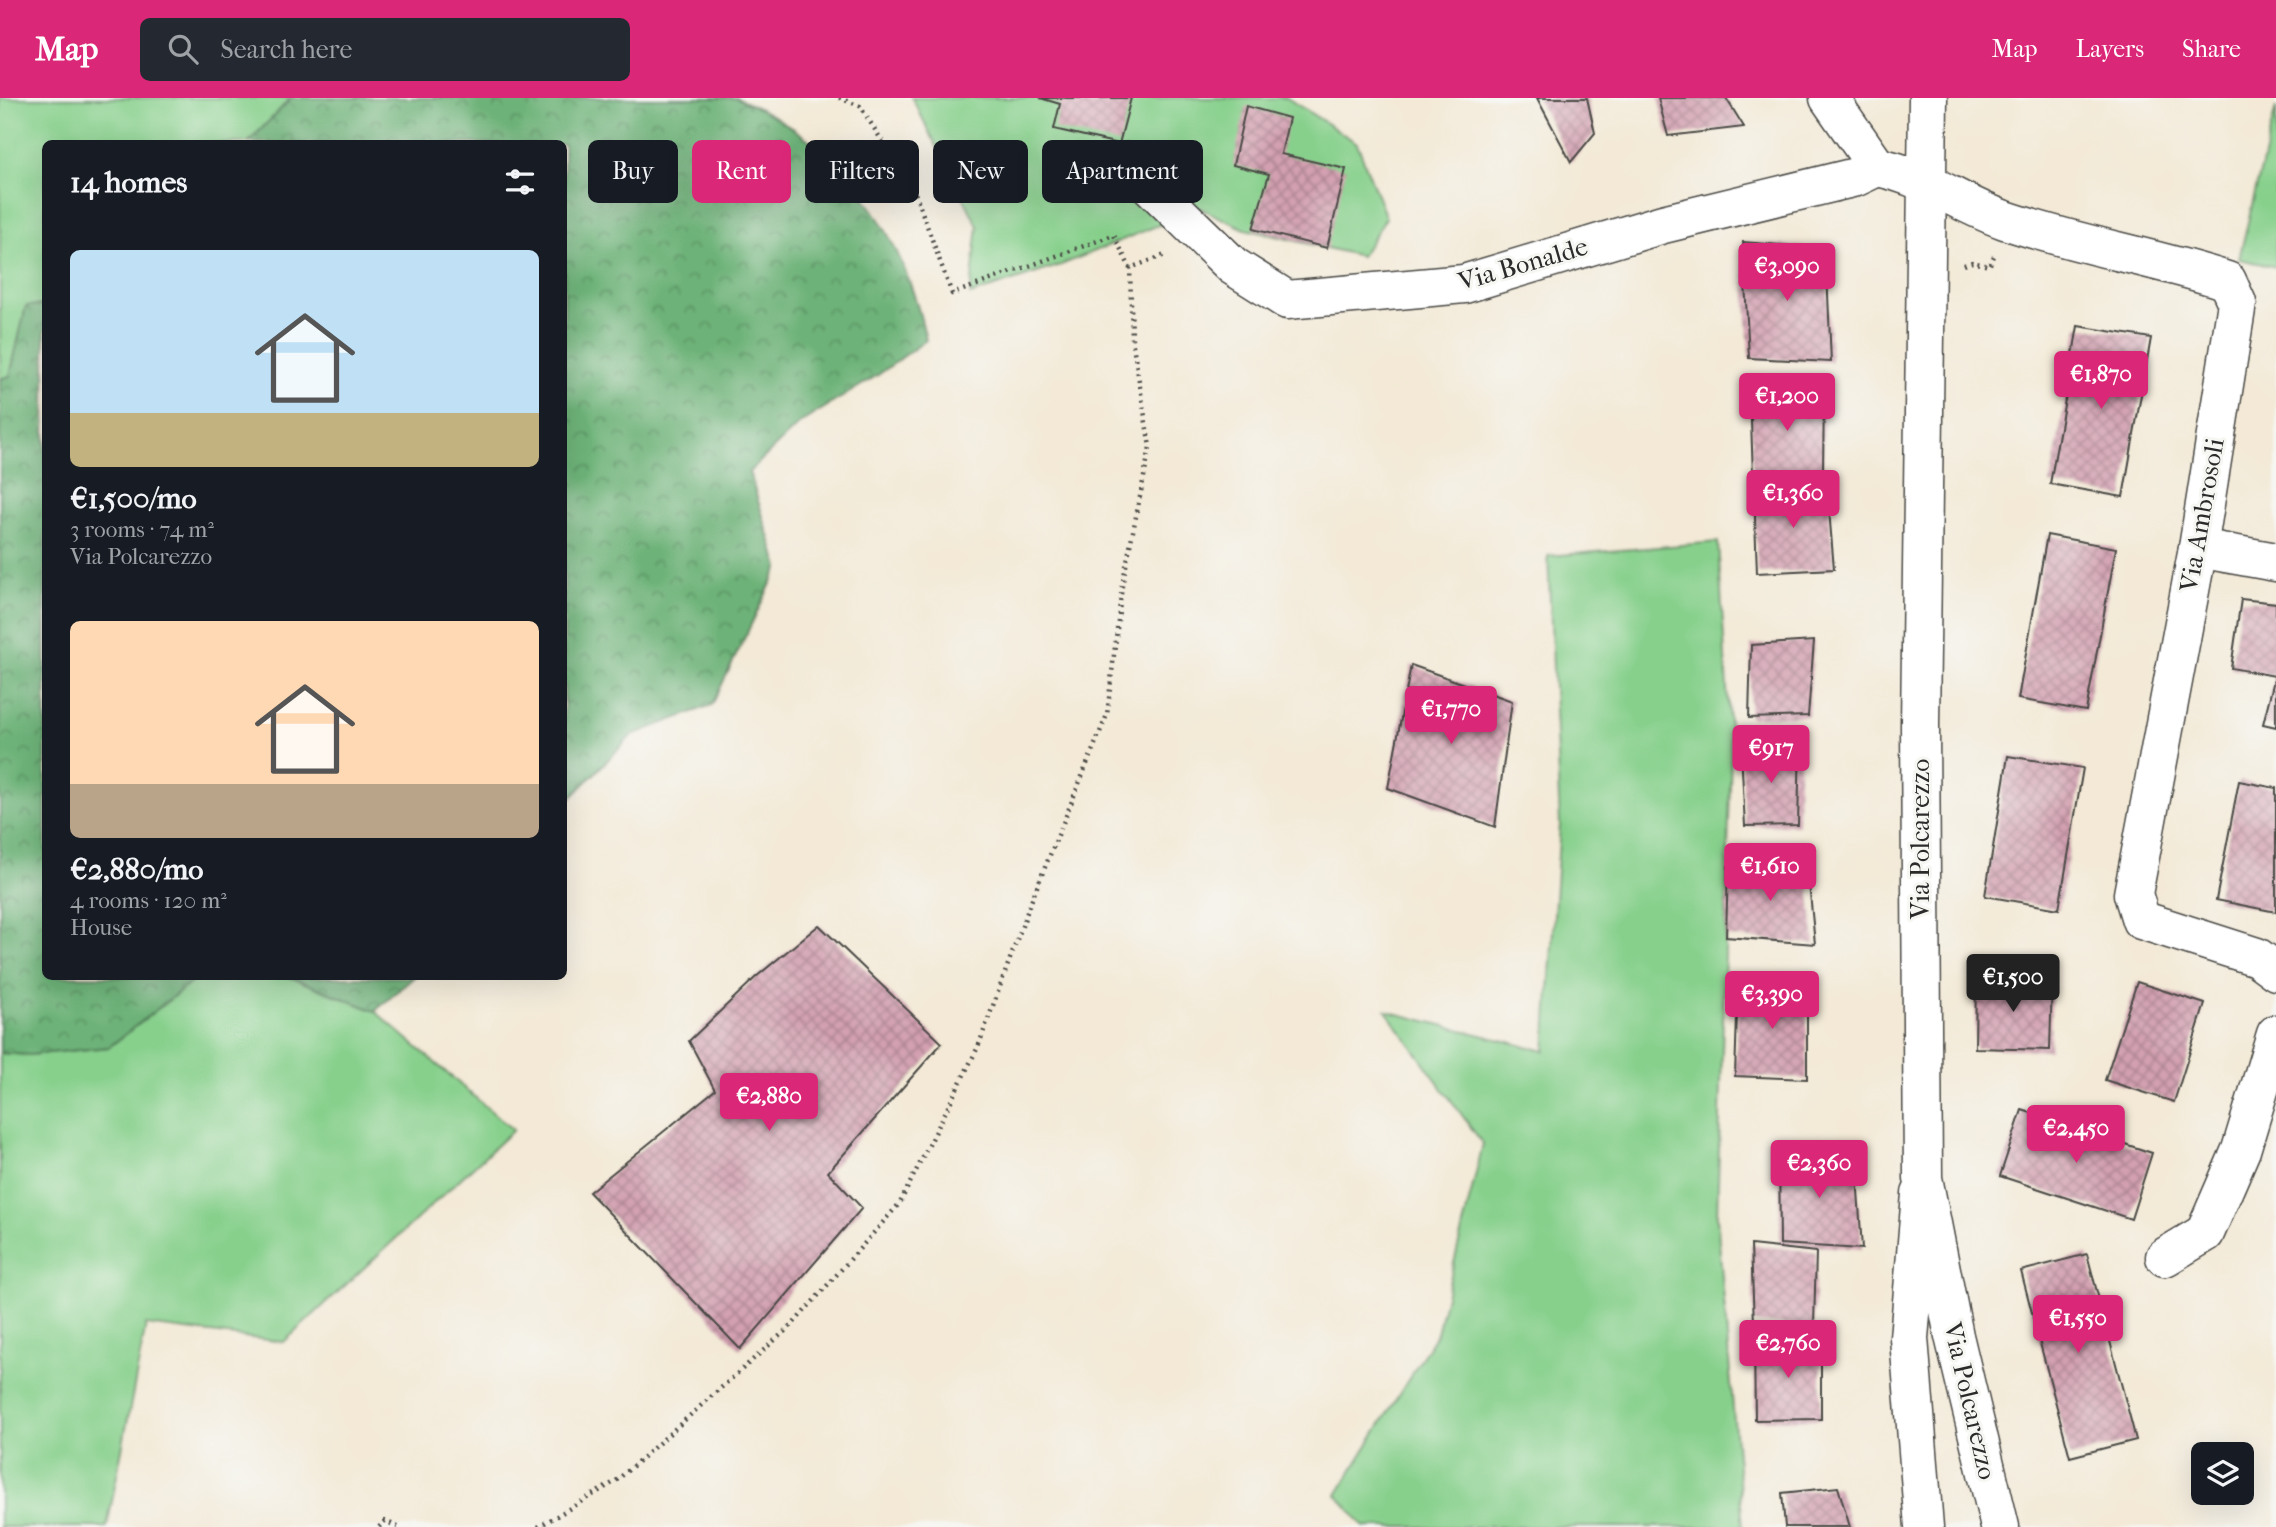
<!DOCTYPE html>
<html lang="en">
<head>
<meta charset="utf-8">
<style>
  :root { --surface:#171b24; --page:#242831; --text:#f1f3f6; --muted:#9ea1a6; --accent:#db2777 }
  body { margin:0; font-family:"IM FELL French Canon",serif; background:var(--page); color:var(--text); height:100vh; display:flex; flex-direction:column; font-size:26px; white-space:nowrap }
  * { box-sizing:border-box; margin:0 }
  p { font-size:23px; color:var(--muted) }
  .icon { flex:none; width:38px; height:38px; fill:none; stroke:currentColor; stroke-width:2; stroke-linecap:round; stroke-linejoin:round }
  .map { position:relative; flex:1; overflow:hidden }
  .side { position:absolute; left:42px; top:42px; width:525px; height:840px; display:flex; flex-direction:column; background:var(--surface); border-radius:10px; box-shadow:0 7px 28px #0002 }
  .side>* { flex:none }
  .banner { position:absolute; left:588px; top:42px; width:665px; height:63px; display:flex; gap:14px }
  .tools { position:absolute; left:2191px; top:1344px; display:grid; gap:14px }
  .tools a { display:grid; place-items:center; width:63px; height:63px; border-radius:10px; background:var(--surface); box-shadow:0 7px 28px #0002; font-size:35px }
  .price { position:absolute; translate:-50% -60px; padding:0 16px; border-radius:7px; background:var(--accent); color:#fff; font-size:23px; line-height:46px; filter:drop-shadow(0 2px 4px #0008) }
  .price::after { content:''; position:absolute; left:50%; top:42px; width:21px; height:16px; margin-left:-10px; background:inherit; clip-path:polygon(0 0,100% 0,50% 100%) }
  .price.active { background:#222; color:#fff }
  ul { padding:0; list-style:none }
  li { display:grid; align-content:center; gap:14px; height:371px; padding:0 28px }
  li span { display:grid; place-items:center; height:217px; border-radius:10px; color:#555 }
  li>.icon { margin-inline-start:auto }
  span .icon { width:126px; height:126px; fill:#fffc; stroke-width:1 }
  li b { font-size:30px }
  h2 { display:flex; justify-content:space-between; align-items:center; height:84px; padding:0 28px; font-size:30px }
  .tag { padding:0 24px; border-radius:10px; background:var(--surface); box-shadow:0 7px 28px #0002; font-size:24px; line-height:63px }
  .tag.active { background:var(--accent); color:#fff }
  header { display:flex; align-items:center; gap:42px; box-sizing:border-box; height:98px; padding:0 35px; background:var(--accent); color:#fff }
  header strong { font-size:33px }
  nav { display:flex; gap:38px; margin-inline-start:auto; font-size:24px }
  .search { width:490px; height:63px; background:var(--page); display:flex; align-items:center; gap:18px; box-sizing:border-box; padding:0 24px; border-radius:10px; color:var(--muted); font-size:26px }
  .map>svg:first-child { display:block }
  .grass { fill:#87d08c; stroke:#597e5c; stroke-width:2 }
  .forest { fill:url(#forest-crowns); stroke:#4c6e52; stroke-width:2 }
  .building { fill:url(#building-cross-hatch) }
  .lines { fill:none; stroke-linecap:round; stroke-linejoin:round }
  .minor-casing { stroke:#494845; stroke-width:41 }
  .tertiary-casing { stroke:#494845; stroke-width:41 }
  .path { stroke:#494845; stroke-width:4.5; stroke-dasharray:2 5; stroke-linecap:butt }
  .minor { stroke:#fff; stroke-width:38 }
  .tertiary { stroke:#fff; stroke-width:38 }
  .labels { text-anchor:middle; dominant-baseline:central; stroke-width:6; stroke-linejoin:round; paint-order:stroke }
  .street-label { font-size:26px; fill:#2b2b2b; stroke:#f6f6f2 }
</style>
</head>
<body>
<header>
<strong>Map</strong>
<div class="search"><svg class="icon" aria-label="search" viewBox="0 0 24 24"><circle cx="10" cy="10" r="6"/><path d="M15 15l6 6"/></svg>Search here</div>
<nav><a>Map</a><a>Layers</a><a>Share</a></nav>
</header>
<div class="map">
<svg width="2276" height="1429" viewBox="0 0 2276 1429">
  <defs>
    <pattern id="forest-crowns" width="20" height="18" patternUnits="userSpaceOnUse" patternTransform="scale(1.75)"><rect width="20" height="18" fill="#6db278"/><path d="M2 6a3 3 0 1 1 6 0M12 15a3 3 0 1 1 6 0" fill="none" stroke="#5a9163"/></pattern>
    <pattern id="building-cross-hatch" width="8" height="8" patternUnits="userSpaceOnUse" patternTransform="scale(1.75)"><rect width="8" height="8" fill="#d3a0b1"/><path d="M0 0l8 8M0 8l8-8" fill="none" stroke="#ab8390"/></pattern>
  </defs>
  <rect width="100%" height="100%" fill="#f6f6f2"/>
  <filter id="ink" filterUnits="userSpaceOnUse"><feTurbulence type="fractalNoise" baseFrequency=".0143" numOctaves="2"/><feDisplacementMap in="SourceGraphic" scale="14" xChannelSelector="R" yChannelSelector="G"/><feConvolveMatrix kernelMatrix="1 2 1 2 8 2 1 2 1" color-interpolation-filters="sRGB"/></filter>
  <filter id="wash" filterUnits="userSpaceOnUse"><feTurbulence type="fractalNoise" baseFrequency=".00686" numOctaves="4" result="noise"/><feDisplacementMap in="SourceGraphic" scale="28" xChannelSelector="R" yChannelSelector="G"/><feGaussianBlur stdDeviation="1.57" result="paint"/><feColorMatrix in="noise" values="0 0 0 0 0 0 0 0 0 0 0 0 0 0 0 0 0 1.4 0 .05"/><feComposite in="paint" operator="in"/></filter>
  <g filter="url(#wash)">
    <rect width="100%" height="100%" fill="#f3e9d6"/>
    <g class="grass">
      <polygon points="0,0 291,0 248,45 46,46 45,207 26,209 10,278 0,281"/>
      <polygon points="912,0 1287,0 1357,45 1386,120 1361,158 1245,131 1200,110 1061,167 970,197 978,128"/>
      <polygon points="2276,9 2276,169 2239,161"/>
      <polygon points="1718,444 1731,655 1717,1119 1743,1429 1364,1429 1337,1397 1437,1235 1483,1046 1386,913 1545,953 1560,726 1548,458"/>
      <polygon points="198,879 290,879 375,913 513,1032 284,1244 146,1227 107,1429 0,1429 0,955 29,957 109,949"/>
    </g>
    <g class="forest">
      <path d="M 291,0 L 736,0 C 842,43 903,133 926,242 L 878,277 L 800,325 L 749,374 L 779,469 L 712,607 L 632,637 L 564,707 L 564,46 L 248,45 Z"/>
      <polygon points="45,207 46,878 198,879 109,949 29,957 0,955 0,281 10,278 26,208"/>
      <polygon points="290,879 414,879 375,913"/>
    </g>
    <g id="blocks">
      <g class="building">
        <polygon points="1040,0 1131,0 1119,46 1054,31 1060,6"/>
        <polygon points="1537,0 1587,0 1595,35 1571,64"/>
        <polygon points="1658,0 1726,0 1744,29 1668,38"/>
        <polygon points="1246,8 1289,20 1281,56 1346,71 1327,150 1253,131 1269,76 1233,67"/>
        <polygon points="1743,144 1826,151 1831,264 1749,260"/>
        <polygon points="2078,228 2151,240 2123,399 2050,386"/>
        <polygon points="1750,296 1824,298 1823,372 1753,377"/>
        <polygon points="1827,388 1834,471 1757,475 1754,392"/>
        <polygon points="2047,437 2116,450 2086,613 2018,601"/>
        <polygon points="2241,501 2276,505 2276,629 2263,626 2275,578 2231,570"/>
        <polygon points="1814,543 1808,618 1749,620 1751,547"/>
        <polygon points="1411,567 1512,603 1495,729 1388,690"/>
        <polygon points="1800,643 1798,727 1745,728 1741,653"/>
        <polygon points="2008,658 2083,670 2059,811 1985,798"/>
        <polygon points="2239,683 2276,690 2276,814 2216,802"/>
        <polygon points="1807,765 1815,846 1726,839 1728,768"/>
        <polygon points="819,827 942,945 828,1074 862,1110 740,1251 589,1094 715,992 689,943 756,879"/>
        <polygon points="1976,880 2052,882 2050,952 1975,950"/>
        <polygon points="1807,883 1807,981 1735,978 1738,887"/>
        <polygon points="2137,884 2205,906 2174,1004 2105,982"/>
        <polygon points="2022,1012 2152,1055 2131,1121 2000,1078"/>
        <polygon points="1779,1048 1856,1063 1862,1151 1780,1146"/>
        <polygon points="1751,1147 1816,1154 1814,1228 1754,1225"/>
        <polygon points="2087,1156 2136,1342 2070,1359 2021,1173"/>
        <polygon points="1821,1241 1821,1321 1755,1322 1754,1243"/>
        <polygon points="1838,1389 1850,1429 1785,1429 1782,1395"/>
      </g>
    </g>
  </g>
  <g filter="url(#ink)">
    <use href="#blocks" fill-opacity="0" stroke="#494845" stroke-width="2"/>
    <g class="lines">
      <g class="minor-casing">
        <g id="minor">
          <path d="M 1829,0 L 1877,69 C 1923,77 1961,107 2005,122 C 2078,147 2154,159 2227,183 L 2237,205 L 2198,450 L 2133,796 L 2141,822 L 2257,859 L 2276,873"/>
          <polyline points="1126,64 1233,168 1287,202 1464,186 1663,126 1856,79 1877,69"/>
          <polyline points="2198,450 2276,464"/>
          <polyline points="1921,1096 1909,1240 1924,1429"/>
          <polyline points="2165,1159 2205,1135 2241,1052 2276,936"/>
        </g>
      </g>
      <g class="tertiary-casing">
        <polyline id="tertiary" points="1928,0 1920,628 1923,1080 1954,1238 2000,1429"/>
      </g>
      <g class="path">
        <polyline points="839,0 860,8 915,95 952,196 1114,137 1130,170"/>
        <polyline points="1964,167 1972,164 1989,168 1995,156"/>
        <polyline points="379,1429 385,1423 398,1429"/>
        <polyline points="538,1429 616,1383 793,1226 900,1105 978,949 1030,806 1107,617 1122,488 1150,349 1132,241 1130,170 1168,156"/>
      </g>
      <use href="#minor" class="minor"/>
      <use href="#tertiary" class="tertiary"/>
    </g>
  </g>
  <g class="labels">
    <g class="street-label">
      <text transform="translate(1523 166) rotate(-16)">Via Bonalde</text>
      <text transform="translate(2202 417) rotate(-80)">Via Ambrosoli</text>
      <text transform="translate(1920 741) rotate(-90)">Via Polcarezzo</text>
      <text transform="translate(1970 1303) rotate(77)">Via Polcarezzo</text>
    </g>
  </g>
</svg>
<div class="tools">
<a><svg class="icon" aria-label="layers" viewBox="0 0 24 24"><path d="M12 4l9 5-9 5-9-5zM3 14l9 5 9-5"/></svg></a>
</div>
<b class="price" style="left:1787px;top:205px">€3,090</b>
<b class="price" style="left:2101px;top:313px">€1,870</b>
<b class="price" style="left:1787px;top:335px">€1,200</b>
<b class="price" style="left:1793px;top:432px">€1,360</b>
<b class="price" style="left:1451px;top:648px">€1,770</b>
<b class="price" style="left:1771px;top:687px">€917</b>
<b class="price" style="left:1770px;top:805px">€1,610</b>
<b class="price active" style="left:2013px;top:916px">€1,500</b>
<b class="price" style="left:1772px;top:933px">€3,390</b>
<b class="price" style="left:769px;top:1035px">€2,880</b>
<b class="price" style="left:2076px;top:1067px">€2,450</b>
<b class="price" style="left:1819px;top:1102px">€2,360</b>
<b class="price" style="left:2078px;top:1257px">€1,550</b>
<b class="price" style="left:1788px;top:1282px">€2,760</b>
<div class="banner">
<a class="tag">Buy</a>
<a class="tag active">Rent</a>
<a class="tag">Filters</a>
<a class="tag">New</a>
<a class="tag">Apartment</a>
</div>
<section class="side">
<h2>14 homes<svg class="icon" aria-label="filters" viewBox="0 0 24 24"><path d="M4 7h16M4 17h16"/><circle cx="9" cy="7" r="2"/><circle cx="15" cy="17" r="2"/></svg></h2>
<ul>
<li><span style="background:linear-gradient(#bfe0f5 75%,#c2b280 0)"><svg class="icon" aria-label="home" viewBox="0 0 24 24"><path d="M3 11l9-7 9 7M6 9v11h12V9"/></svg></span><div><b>€1,500/mo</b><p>3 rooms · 74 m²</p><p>Via Polcarezzo</p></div></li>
<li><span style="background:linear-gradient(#ffd9b3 75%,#b9a48a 0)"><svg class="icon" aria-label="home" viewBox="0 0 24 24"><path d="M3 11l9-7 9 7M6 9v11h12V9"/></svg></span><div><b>€2,880/mo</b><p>4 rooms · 120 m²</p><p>House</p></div></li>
</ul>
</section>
</div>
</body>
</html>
